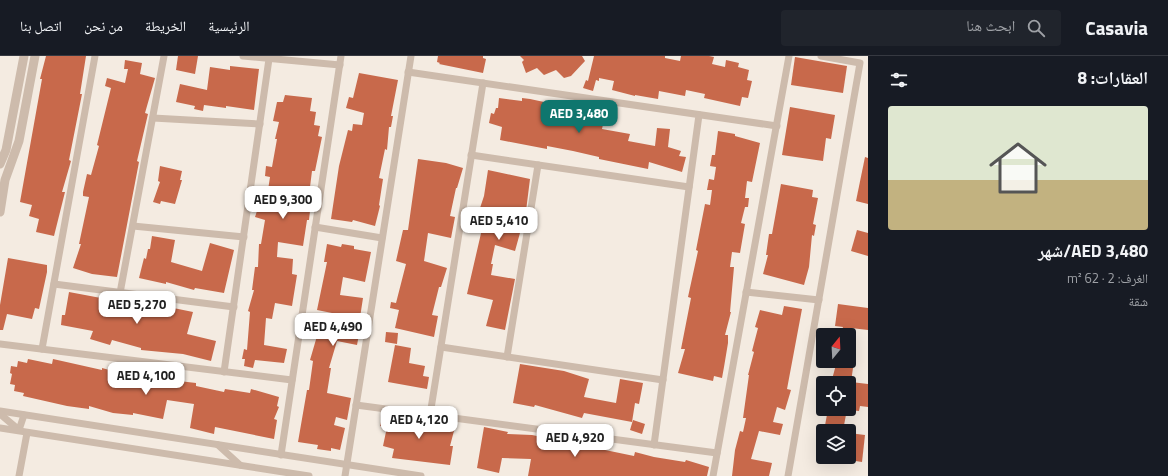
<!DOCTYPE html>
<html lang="ar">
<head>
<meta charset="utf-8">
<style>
  :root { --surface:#171b24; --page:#20242c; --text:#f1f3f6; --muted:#9ea1a6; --line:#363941; --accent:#0f766e }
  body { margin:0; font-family:"Titillium Web","Noto Naskh Arabic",sans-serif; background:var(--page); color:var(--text); direction:rtl; height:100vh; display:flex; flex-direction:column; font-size:15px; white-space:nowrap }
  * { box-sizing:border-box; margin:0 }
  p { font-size:13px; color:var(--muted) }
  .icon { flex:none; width:22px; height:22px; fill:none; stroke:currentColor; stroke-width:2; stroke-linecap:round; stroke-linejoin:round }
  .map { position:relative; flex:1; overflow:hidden; direction:ltr }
  .panel { display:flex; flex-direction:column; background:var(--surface); width:300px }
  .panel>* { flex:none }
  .needle { width:26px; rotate:18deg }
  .buttons { position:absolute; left:816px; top:272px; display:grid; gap:8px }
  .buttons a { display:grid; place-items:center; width:40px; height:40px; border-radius:4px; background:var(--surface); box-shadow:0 4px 16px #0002; font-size:20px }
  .price { position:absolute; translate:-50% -34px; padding:0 9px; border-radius:8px; background:#fff; color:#222; font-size:13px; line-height:26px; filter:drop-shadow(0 1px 2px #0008) }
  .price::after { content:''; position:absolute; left:50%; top:24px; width:12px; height:9px; margin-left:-6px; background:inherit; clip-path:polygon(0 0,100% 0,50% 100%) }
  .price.active { background:var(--accent); color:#fff }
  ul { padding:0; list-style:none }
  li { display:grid; align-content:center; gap:8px; height:212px; padding:0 20px }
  li span { display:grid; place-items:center; height:124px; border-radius:4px; color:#555 }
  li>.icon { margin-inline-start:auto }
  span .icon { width:72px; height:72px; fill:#fffc; stroke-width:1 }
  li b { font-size:17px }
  h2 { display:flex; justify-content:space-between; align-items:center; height:48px; padding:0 20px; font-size:17px }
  header { display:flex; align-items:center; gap:24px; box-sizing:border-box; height:56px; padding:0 20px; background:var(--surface); border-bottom:1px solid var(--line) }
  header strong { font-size:19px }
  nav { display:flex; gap:22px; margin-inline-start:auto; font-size:14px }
  .search { width:280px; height:36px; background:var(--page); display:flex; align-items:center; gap:10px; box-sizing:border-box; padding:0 14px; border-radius:4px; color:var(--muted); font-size:15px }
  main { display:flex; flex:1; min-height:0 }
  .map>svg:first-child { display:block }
  .building { fill:#c8694b }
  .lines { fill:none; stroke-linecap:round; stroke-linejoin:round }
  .minor { stroke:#cdbbac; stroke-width:7 }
  .tertiary { stroke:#cdbbac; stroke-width:9 }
</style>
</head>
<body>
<header>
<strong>Casavia</strong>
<div class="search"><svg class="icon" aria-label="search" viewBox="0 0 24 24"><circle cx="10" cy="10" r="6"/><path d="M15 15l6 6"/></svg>ابحث هنا</div>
<nav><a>الرئيسية</a><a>الخريطة</a><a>من نحن</a><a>اتصل بنا</a></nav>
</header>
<main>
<section class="panel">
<h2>العقارات: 8<svg class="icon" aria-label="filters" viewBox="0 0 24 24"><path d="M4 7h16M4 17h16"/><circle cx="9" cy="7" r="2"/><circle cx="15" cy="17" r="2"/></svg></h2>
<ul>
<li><span style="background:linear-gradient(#dfe7d0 60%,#c2b280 0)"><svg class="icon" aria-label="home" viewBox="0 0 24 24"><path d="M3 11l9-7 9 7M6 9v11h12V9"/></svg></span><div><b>AED 3,480/شهر</b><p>الغرف: 2 · 62 m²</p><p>شقة</p></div></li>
</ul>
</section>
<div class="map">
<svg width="868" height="420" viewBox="0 0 868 420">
  <rect width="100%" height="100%" fill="#f4ebe1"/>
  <g class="building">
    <polygon points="46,0 86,0 80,38 82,38 69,104 71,105 62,136 65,136 54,180 36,176 39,163 29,160 32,149 20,146 42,23 40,23"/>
    <polygon points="178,0 198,0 195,18 176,14"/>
    <polygon points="438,0 483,0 483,2 486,3 483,17 439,8 440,7 437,6"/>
    <polygon points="520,0 582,0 585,5 571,20 564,22 556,14 544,19 537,12 526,17 522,6 524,4"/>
    <polygon points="594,0 665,0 665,2 680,5 681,0 709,0 714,1 712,8 725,11 726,4 739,7 738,11 749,14 747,24 752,25 748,42 742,41 740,50 704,42 705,38 686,34 685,40 659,35 658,43 635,39 635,40 612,34 614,25 599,22 599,25 596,24 593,35 583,32 586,24 588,25"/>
    <polygon points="795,1 847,10 843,37 791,29"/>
    <polygon points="125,4 142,7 140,18 155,22 145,57 148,58 137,105 139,106 117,221 92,218 73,212 81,188 79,188 89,141 83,140 83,136 87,118 91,119 99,90 97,89 111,32 105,30 107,22 125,27 128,13 124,13"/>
    <polygon points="230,10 259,13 254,54 226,50 226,52 204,49 203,55 194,53 195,50 176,46 180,28 207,34 210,11 230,14"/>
    <polygon points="359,17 398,24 391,60 393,60 391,71 389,71 387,94 385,93 379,122 383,123 379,149 380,150 375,170 353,164 352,166 331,163 339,110 348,74 352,75 353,68 362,69 364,57 346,52 349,41 353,42"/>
    <polygon points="285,39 312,42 310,55 316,56 314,69 320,70 318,80 322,81 315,115 312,115 307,155 310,155 309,164 307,164 303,190 278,186 277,201 293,203 292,218 297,219 292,250 275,247 272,263 266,262 264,289 287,293 284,307 255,304 253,312 244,310 245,303 242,303 244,293 247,294 250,256 248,255 254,234 252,234 255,211 258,211 259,188 261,188 265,164 255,161 258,152 265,154 270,121 265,120 266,110 272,111 277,83 275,83 279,66 273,65 277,46 283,46"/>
    <polygon points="499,42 522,45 522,42 530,43 605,59 602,73 630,78 628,85 655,90 657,72 670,73 668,91 681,95 679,100 686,101 682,116 649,106 648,113 599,103 599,101 573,95 547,90 547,93 500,84 502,71 489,67 491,57 494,58 496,52 498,52"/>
    <polygon points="790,51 835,59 831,83 826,82 823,105 782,99"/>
    <polygon points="718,75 735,78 735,80 760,87 752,126 747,125 745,142 749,142 748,151 745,151 741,167 745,168 740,197 732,196 730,211 734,211 730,256 731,256 725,279 728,279 728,287 724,311 722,322 714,320 713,325 678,317 685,293 681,293 691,242 688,241 698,195 696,194 705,148 710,149 712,134 707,134 709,123 714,124 716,111 710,110 712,99 715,99"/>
    <polygon points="865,101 868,102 868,148 856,145"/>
    <polygon points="418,103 446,107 463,112 457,132 456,132 450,160 455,161 451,182 428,177 424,205 447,212 441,231 439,231 432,259 438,260 434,281 395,272 399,254 390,252 391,246 396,247 406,208 396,205 403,174 408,174"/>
    <polygon points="160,110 182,115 180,124 182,124 175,148 161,145 160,148 153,146 160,126 158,125"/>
    <polygon points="488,114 530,123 526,155 515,195 495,189 491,208 493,208 491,219 515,223 505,274 486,270 493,244 467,238 485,160 478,158 484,140"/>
    <polygon points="781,128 813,134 812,141 818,142 813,168 816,169 814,180 812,179 809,211 804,229 763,218 768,199 766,199 769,178 772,178"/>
    <polygon points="857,174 868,177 868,200 851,195"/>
    <polygon points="152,180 175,184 171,206 202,215 210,187 234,194 224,237 195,232 194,234 166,226 166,228 139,222 144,202 146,203 148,193 150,193"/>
    <polygon points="327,188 341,191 342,188 354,190 354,193 371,196 365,226 343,221 340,239 363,242 359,268 361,268 357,289 337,285 329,312 331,312 327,337 351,342 347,364 336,361 334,369 345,372 340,394 331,392 331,395 317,393 318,389 298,386 307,334 309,334 313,305 310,304 317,280 315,280 318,267 329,270 332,257 317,254 327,206 324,206"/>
    <polygon points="8,202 47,209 47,216 39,253 35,252 32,263 7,258 3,274 0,274 0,249"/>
    <polygon points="69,236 138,249 139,245 193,256 187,278 216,285 211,305 183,298 141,294 141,292 112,284 110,289 90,283 93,275 61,269 62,259 65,259"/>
    <polygon points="838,248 868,252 868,274 851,272 849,279 840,279 843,271 835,270"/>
    <polygon points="784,250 802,253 787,333 791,334 785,354 777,351 773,366 783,368 780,379 759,375 751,403 772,407 769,420 732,420 735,394 740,375 743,376 746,362 743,362 749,319 748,319 754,296 752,295 758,272 755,271 760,254 782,259"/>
    <polygon points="386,276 398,277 397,288 385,286"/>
    <polygon points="395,289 411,292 409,307 425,310 423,320 429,321 427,333 388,326"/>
    <polygon points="28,303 52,308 53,303 102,314 102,312 124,318 124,316 136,318 136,317 146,319 145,321 196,327 196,330 224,336 225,333 250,337 251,333 279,341 277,350 279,351 274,363 277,364 274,383 215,371 214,378 190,372 194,348 167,344 163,363 133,357 133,359 113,357 89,350 89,353 67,350 23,340 24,337 14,335 15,329 10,328 12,318 10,317 11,310 17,311 18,305 27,307"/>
    <polygon points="837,305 854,305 851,326 868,328 868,351 860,350 859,355 849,354 849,327 831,327"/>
    <polygon points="520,308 564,315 589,323 584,341 616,347 620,323 643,327 639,348 635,347 632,366 584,357 582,362 535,349 534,351 513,347"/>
    <polygon points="828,353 847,353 843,375 824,375"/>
    <polygon points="401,360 433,364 455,371 450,390 453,390 450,409 392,402 394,393 383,390 387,371 380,370 382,362 400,365"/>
    <polygon points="633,364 645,368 642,378 630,374"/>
    <polygon points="484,371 508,376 507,378 532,379 561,385 562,382 581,389 634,400 635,396 654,401 685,406 686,404 709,411 707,420 528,420 531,403 502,402 499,417 477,412"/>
    <polygon points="849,377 865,379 862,406 849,404"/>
  </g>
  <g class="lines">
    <g class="minor">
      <polyline points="243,0 340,9"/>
      <polyline points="408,16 777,70"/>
      <polyline points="153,62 260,68"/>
      <polyline points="471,99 689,131"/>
      <polyline points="133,170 244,181"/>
      <polyline points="315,171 382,182"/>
      <polyline points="54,228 234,251"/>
      <polyline points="746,236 819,244"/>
      <polyline points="120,237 164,0"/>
      <polyline points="0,288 292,324"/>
      <polyline points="441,291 663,324"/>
      <polyline points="42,293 95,0"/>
      <polyline points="507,301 538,109"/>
      <polyline points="224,316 269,3"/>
      <polyline points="356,349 717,397"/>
      <polyline points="0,355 421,420"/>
      <polyline points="0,358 19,374 24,359"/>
      <polyline points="430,359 483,27"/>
      <polyline points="0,372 309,420"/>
      <polyline points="218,389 240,409"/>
      <polyline points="654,389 699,59"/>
      <polyline points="281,399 341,0"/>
      <polyline points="19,420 27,377"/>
      <polyline points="345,420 411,0"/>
      <polyline points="713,420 789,0"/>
      <polyline points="788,420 860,7 821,0"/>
    </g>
    <g class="tertiary">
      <polyline points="0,108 6,94 24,0"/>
      <polyline points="0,156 5,124 19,85 35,0"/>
    </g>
  </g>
</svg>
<div class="buttons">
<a><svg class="needle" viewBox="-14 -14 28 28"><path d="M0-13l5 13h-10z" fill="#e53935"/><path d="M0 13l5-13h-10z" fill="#9ea1a6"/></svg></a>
<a><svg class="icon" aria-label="locate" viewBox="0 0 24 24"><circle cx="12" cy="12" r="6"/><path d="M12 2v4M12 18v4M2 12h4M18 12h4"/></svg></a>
<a><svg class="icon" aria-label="layers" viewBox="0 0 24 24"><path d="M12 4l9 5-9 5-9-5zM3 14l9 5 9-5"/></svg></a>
</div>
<b class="price active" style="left:579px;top:78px">AED 3,480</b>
<b class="price" style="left:283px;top:164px">AED 9,300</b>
<b class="price" style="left:499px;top:185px">AED 5,410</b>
<b class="price" style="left:137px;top:269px">AED 5,270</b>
<b class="price" style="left:333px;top:291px">AED 4,490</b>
<b class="price" style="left:146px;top:340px">AED 4,100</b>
<b class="price" style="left:419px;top:384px">AED 4,120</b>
<b class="price" style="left:575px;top:402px">AED 4,920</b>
</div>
</main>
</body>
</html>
